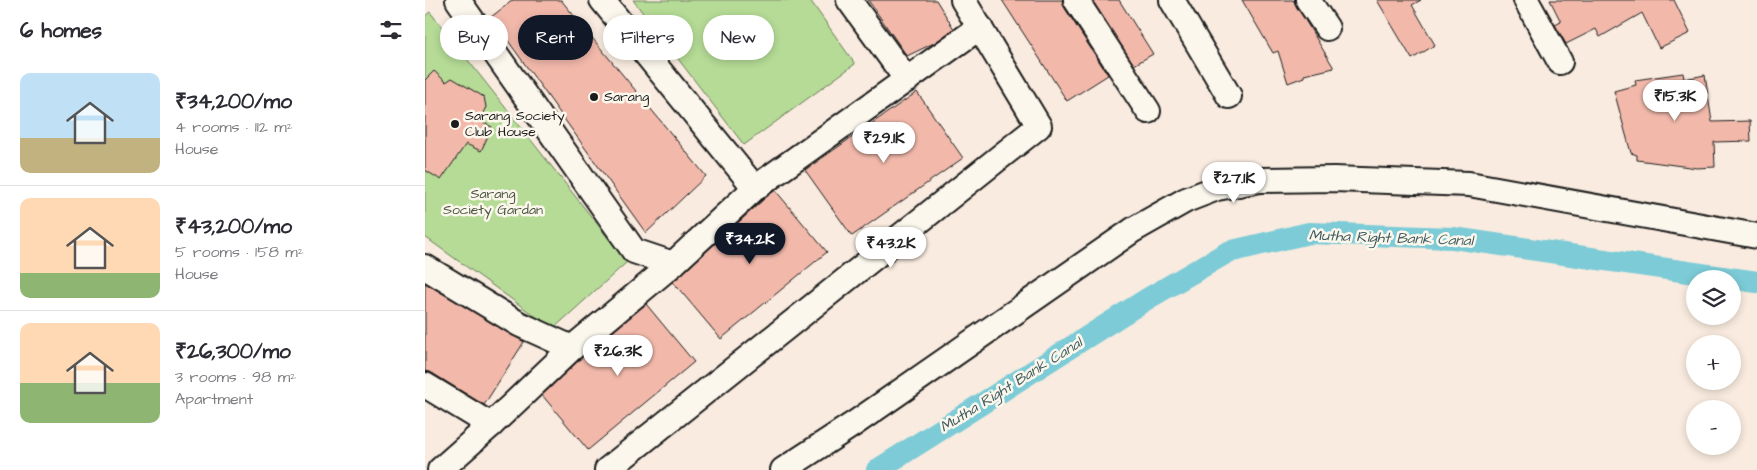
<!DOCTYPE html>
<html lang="en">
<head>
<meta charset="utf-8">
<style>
  :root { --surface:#fff; --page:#f7f7f7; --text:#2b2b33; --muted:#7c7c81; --line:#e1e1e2; --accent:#111827 }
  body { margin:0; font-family:"Architects Daughter",sans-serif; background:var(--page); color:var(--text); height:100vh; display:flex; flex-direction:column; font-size:19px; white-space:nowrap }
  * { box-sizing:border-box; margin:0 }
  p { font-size:16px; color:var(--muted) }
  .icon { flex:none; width:28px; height:28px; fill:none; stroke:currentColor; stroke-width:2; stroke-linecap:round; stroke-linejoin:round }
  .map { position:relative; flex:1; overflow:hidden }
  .drawer { display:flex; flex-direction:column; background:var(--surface); width:425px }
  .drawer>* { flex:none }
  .banner { position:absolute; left:15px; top:15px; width:475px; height:45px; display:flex; gap:10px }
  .fabs { position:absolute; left:1261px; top:270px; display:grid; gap:10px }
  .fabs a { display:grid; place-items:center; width:55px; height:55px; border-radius:50%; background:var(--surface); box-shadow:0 2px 8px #0003; font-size:25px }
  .price { position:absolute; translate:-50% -42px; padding:0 11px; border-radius:18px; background:#fff; color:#222; font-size:16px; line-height:32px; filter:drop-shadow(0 1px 2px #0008) }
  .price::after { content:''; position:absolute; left:50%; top:30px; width:15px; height:11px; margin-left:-8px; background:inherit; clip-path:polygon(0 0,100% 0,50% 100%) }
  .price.active { background:var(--accent); color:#fff }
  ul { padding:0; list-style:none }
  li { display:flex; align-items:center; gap:15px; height:125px; padding:0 20px }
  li+li { border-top:1px solid var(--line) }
  li span { display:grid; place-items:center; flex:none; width:140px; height:100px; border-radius:10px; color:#555 }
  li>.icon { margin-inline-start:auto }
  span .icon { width:60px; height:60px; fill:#fffc; stroke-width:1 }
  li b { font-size:21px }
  h2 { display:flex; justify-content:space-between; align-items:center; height:60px; padding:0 20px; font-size:21px }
  .pill { padding:0 18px; border-radius:22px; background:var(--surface); box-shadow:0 2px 8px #0003; font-size:18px; line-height:45px }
  .pill.active { background:var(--accent); color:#fff }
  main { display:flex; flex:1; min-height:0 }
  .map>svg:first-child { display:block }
  .green { fill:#b5db96; stroke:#687c59 }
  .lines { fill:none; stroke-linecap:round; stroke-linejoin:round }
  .canal { stroke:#7bcbd7; stroke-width:22 }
  .building { fill:#f2b9ab; stroke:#1c1c1c }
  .street-casing { stroke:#1c1c1c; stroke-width:28 }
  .street { stroke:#fbf7ec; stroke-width:24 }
  .poi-dot { fill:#1c1c1c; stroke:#fbf7ec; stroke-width:2 }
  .labels { text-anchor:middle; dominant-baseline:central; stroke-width:5; stroke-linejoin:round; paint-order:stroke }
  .poi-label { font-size:14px; fill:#1c1c1c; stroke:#fbf7ec; text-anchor:start }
  .park-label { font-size:14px; fill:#4a5541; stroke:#fbf7ec }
  .water-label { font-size:15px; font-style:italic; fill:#3d595d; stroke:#fbf7ec }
</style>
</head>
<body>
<main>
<section class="drawer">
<h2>6 homes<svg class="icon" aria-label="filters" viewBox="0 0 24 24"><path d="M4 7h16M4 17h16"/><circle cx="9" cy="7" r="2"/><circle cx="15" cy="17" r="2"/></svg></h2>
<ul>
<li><span style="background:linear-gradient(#bfe0f5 65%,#c2b280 0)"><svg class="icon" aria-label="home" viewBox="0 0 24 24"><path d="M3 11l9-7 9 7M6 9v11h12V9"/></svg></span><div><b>₹34,200/mo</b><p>4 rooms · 112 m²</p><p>House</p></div></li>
<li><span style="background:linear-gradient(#ffd9b3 75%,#8fb573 0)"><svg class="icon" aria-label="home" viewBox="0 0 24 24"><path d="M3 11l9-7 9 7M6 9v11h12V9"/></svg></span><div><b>₹43,200/mo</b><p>5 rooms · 158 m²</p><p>House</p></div></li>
<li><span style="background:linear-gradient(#ffd9b3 60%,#8fb573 0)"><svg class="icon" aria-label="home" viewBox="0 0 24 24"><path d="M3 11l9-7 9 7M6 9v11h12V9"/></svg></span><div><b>₹26,300/mo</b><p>3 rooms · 98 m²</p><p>Apartment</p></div></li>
</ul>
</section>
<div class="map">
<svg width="1332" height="470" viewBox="0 0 1332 470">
  <rect width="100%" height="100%" fill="#f9ebdf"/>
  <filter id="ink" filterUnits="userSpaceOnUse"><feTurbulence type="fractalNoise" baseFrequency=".02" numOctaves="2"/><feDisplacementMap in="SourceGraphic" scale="10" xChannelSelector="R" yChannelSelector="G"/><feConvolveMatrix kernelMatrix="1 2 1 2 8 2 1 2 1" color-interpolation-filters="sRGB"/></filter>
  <g filter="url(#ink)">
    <g class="green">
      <polygon points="208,0 385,0 430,64 319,145"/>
      <polygon points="5,12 202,262 128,329 0,237 0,16"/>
    </g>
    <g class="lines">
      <polyline class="canal" points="452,470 722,299 803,252 884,233 1028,238 1332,282"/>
    </g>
    <g class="building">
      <polygon points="88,0 136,0 281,176 221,233 66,17"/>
      <polygon points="443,0 511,0 529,29 511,42 482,56"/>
      <polygon points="577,0 637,0 639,7 683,75 642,101"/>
      <polygon points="667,0 694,0 728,54 709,65"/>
      <polygon points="817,0 868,0 909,68 879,75 879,77 863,83 853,51 848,53"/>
      <polygon points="952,0 996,0 987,5 1010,45 987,59"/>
      <polygon points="1125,0 1249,0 1265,33 1234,48 1217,13 1175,37 1171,29 1141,44 1130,25 1136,22"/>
      <polygon points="9,71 21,82 27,78 59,97 61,107 54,121 67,127 56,151 41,144 16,180 0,170 0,80"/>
      <polygon points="1258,73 1259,79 1280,75 1287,122 1325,121 1326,141 1289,142 1290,167 1272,168 1212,160 1212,155 1206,153 1189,91 1211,85 1210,80"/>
      <polygon points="492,92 538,158 427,236 380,170"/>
      <polygon points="350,190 402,252 296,339 248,282 339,199"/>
      <polygon points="0,283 99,342 59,405 7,373 0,371"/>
      <polygon points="221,304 269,362 163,450 117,395 156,358"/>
    </g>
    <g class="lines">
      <g class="street-casing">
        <g id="street">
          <polyline points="33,0 209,251 248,264"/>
          <polyline points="177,0 330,188"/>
          <polyline points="424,0 482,80"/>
          <polyline points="651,0 723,111"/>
          <polyline points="747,0 804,96"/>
          <polyline points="883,0 902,28"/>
          <polyline points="1101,0 1135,62"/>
          <polyline points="0,267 94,324 147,348"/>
          <polyline points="0,385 66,425"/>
          <polyline points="15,470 66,425 147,348 248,264 330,188 555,27"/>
          <polyline points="182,470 614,126 538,0"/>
          <polyline points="358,470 430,423 708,230 761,200 792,188 835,180 909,179 1044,184 1332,236"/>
        </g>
      </g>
      <use href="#street" class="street"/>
    </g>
  </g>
  <g class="poi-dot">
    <circle cx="169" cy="97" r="5"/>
    <circle cx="30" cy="124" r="5"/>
  </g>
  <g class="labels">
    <g class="poi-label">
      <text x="179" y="97">Sarang</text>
      <text x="40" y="116">Sarang Society<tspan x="40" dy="16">Club House</tspan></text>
    </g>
    <g class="park-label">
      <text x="68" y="194">Sarang<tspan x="68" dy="16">Society Gardan</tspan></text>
    </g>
    <g class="water-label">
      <text transform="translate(966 238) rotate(2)">Mutha Right Bank Canal</text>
      <text transform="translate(586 385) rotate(-32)">Mutha Right Bank Canal</text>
    </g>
  </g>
</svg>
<div class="fabs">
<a><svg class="icon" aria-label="layers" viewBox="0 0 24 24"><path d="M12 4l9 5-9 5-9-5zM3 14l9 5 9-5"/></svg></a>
<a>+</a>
<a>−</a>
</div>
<b class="price" style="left:1250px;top:122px">₹15.3K</b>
<b class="price" style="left:459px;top:164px">₹29.1K</b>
<b class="price" style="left:809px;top:204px">₹27.1K</b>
<b class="price active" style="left:325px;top:265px">₹34.2K</b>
<b class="price" style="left:466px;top:269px">₹43.2K</b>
<b class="price" style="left:193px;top:377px">₹26.3K</b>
<div class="banner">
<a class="pill">Buy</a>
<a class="pill active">Rent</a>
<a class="pill">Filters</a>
<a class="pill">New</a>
</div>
</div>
</main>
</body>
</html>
